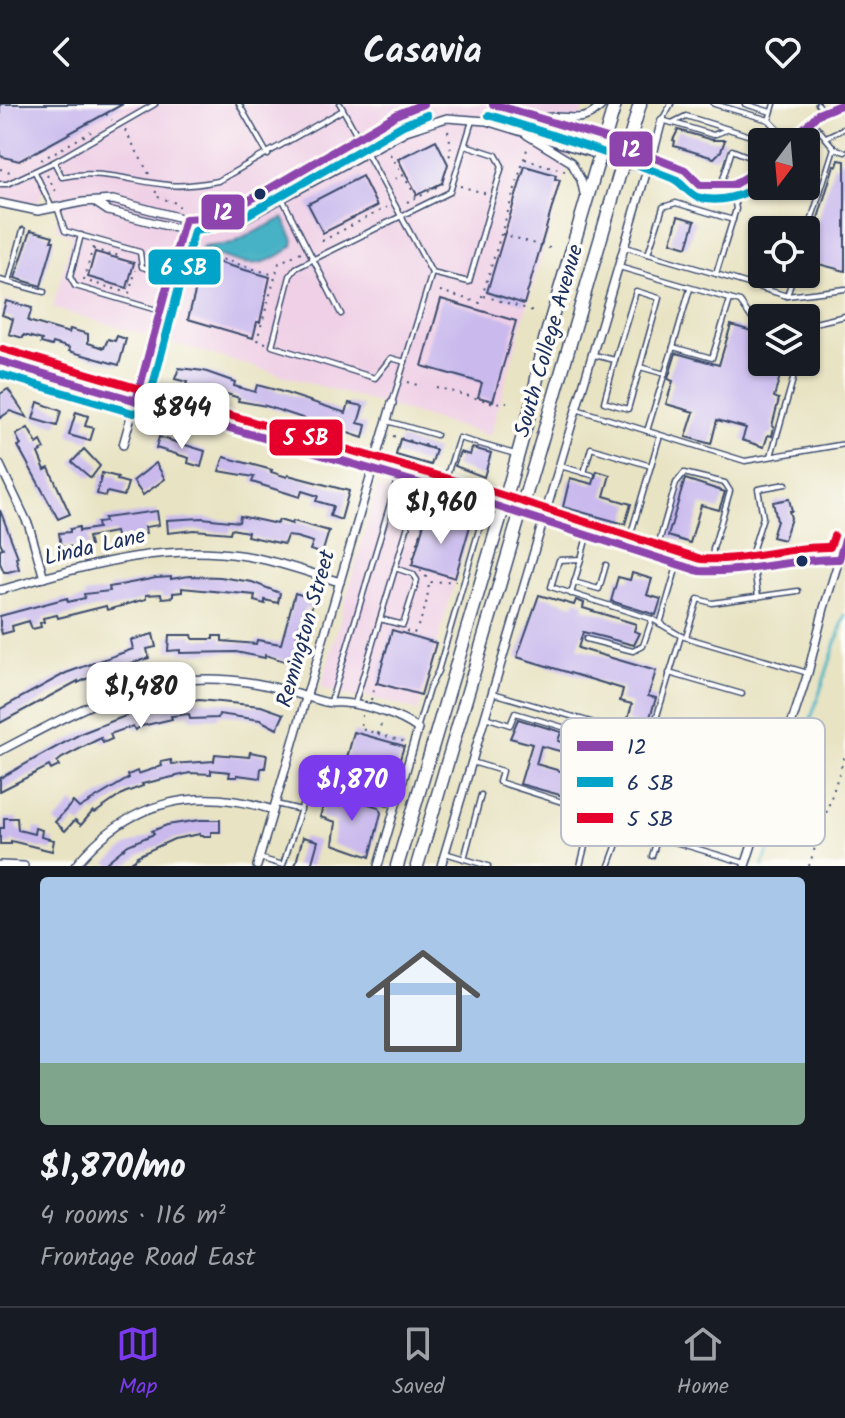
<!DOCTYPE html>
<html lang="en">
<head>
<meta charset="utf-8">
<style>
  :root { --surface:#171b24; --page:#242831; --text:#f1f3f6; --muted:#9ea1a6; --line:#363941; --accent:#7c3aed }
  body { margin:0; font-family:Kalam,sans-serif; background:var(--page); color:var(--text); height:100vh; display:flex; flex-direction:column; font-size:30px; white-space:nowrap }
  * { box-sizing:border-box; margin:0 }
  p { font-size:26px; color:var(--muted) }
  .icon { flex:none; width:44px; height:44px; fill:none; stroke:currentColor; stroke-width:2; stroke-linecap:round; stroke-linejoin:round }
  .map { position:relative; height:762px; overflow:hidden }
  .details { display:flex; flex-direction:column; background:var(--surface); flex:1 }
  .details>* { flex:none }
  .needle { width:52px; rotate:196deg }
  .controls { position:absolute; left:748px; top:24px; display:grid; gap:16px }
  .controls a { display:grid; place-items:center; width:72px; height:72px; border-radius:8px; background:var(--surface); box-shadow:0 2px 6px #0004; font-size:40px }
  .price { position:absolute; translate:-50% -68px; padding:0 18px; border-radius:16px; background:#fff; color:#222; font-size:26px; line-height:52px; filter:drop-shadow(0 2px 4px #0008) }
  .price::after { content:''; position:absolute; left:50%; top:48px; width:24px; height:18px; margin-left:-12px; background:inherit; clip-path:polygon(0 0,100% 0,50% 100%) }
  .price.active { background:var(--accent); color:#fff }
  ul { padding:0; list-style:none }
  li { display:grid; align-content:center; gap:16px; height:424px; padding:0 40px }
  li span { display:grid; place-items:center; height:248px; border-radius:8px; color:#555 }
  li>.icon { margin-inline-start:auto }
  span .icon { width:144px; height:144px; fill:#fffc; stroke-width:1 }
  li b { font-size:34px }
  header { display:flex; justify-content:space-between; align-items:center; height:104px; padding:0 40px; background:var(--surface); font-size:36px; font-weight:600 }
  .tabs { display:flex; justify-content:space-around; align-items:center; height:112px; border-top:2px solid var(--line); background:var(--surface); font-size:22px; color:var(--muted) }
  .tabs a { display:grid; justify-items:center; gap:4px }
  .tabs .active { color:var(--accent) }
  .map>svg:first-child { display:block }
  .built { fill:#efd0e6 }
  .water { fill:#47b2c5; stroke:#317092; stroke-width:2 }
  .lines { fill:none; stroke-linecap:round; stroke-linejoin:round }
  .stream { stroke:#47b2c5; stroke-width:3 }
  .building { fill:#c9b9ed }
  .service-casing { stroke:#3a4a6d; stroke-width:7 }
  .minor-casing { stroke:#3a4a6d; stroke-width:10 }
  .trunk-casing { stroke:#3a4a6d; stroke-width:15 }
  .path { stroke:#3a4a6d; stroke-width:2; stroke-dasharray:2 6; stroke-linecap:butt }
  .service { stroke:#fff; stroke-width:4 }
  .minor { stroke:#fff; stroke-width:7 }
  .trunk { stroke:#fff; stroke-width:12 }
  .bus-1-casing { stroke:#fdfcf7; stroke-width:14 }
  .bus-2-casing { stroke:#fdfcf7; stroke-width:14 }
  .bus-3-casing { stroke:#fdfcf7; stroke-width:14 }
  .bus-1 { stroke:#8e44ad; stroke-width:8 }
  .bus-2 { stroke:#01a3c8; stroke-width:8 }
  .bus-3 { stroke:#e4002b; stroke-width:8 }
  .bus-dot { fill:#1b2f5e; stroke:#fdfcf7; stroke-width:3 }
  .labels { text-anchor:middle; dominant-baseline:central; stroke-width:7; stroke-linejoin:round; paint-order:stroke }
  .street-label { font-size:22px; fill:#1b2f5e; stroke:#fdfcf7 }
  .key { fill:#fdfcf7; stroke:#b9bec9; stroke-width:2 }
  .key-label { font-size:22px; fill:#1b2f5e }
  .line-badge { stroke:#fdfcf7; stroke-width:3 }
  .badge-label { font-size:22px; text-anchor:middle; font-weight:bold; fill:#fff }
</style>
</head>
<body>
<header><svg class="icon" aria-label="back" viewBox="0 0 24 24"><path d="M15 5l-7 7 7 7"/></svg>Casavia<svg class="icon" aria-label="heart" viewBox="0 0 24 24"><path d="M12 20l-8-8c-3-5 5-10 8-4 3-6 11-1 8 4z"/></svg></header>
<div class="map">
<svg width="845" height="762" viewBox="0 0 845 762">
  <rect width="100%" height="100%" fill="#fdfcf7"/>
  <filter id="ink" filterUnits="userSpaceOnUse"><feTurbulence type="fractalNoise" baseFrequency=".0125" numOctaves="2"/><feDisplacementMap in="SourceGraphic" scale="16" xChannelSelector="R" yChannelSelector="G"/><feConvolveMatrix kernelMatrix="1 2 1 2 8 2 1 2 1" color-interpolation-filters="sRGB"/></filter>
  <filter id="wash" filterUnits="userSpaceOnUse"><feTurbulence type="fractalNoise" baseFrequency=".006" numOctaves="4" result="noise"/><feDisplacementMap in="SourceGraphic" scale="32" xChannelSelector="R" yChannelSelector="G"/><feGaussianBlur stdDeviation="1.8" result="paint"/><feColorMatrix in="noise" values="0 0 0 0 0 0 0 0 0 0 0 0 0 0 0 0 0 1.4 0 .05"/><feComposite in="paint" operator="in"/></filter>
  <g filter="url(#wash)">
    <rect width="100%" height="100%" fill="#e8e3c3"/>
    <g class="built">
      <polygon points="0,0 585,0 490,332 53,204 72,132 58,126 55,117 66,113 50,84 42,88 40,96 36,98 24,99 0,94"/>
      <polygon points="377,383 474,411 418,607 363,591 361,595 321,584"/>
    </g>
    <path class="water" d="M 283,114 L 294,136 L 293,142 C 255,171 242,158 201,146 L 203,143 L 231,140 Z"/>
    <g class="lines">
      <polyline class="stream" points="763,762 845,511"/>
    </g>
    <g id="blocks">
      <g class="building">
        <polygon points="0,0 123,0 19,57 0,52"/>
        <polygon points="678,26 712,36 725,36 721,47 714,54 674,42 675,37 673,36"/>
        <polygon points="436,36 448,60 442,79 417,91 398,55"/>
        <polygon points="839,56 845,57 845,167 811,158 813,149 808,148 834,61 837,62"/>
        <polygon points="525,62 556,71 555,75 560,76 524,200 487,188"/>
        <polygon points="362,72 377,102 323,129 308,100"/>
        <polygon points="678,112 695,117 687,143 671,138"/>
        <polygon points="31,126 53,132 51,137 54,137 41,182 15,174"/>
        <polygon points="95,148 134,159 127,184 88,173"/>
        <polygon points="206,155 270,173 260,218 257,218 253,234 188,215 200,169"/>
        <polygon points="441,195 516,217 493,297 478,293 482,279 422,262"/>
        <polygon points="6,197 32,204 28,217 69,229 70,225 88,230 88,239 104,244 108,235 115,237 117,232 126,235 119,261 69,247 70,244 53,239 52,242 41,239 42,236 24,231 23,234 9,230 13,215 2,211"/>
        <polygon points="731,221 762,230 762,258 784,258 774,293 779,295 772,322 774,323 772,332 768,331 764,343 742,336 746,324 717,316 711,340 686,333 694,308 666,300 673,277 668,275 676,249 719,261"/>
        <polygon points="179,264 204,267 235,278 234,282 255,288 257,281 276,286 346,309 349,299 363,302 358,319 366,321 363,334 266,302 238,297 239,294 221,288 220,291 186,282 187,278 175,275"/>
        <polygon points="8,285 27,313 10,307 0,314 0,290"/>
        <polygon points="38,298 61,307 57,322 33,315"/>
        <polygon points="76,308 88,312 85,322 94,324 90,337 69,331"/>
        <polygon points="28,324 37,340 41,337 45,345 38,349 45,366 49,364 70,410 58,415 18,342 21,341 16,331"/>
        <polygon points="159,333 205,347 201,363 188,359 189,354 156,344"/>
        <polygon points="400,335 436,346 431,361 396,351"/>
        <polygon points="472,344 491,349 484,373 455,362 460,348 470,351"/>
        <polygon points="84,345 100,362 91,374 72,358"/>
        <polygon points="224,353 272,366 271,368 287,373 288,371 349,387 341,416 330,412 333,402 316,397 318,392 302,387 300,393 252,378 254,373 219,367"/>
        <polygon points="156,359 165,375 143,391 133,377"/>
        <polygon points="597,367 610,371 604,392 631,400 625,420 563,403 570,374 593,380"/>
        <polygon points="102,369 118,373 117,376 128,379 124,392 107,388 105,392 97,390"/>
        <polygon points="685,375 725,388 719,406 701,401 690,439 668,432"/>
        <polygon points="789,395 792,407 789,407 791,414 784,436 772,433 777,417 773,398"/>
        <polygon points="0,406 18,453 16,454 19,465 8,468 4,468 0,459 0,445 3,444 0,438"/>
        <polygon points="157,407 159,421 145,423 146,430 117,435 115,428 88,433 90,442 61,443 59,429 70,428 70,425 79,423 79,427 98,424 97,419 105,418 104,414"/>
        <polygon points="427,409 470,422 455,474 412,461"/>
        <polygon points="240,412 277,420 279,416 292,420 293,417 329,427 322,450 310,446 313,438 296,433 287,432 284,440 247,432 248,428 231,425 230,429 194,426 168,429 167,416 202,414 239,418"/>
        <polygon points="632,469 652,475 647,491 661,495 656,511 611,497 618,473 630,476"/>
        <polygon points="189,472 220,473 252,478 280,489 278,499 265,496 265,500 254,497 255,491 182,484 182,488 173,489 173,493 162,494 161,490 146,491 146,495 107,506 106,502 58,514 57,511 43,514 44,518 40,519 41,523 32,525 29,517 12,522 13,527 2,530 0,523 0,512 67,494 68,498 85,494 84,490 110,487 109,483 120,481 156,474 171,473 171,475"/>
        <polygon points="295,489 314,495 311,506 305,504 297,532 301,533 294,560 265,551 265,554 236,548 180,549 180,546 168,547 169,531 192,531 193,535 213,535 213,532 222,532 222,537 256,540 257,536 281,540"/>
        <polygon points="539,491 574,501 576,496 584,499 583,504 636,520 634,527 640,529 634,541 583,528 578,544 656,567 648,592 656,594 647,623 627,618 632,600 620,597 623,585 517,553"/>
        <polygon points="392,526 436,539 421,591 377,579"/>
        <polygon points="153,530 156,543 147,545 149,554 101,568 78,579 78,577 0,619 0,605 66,569 133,545 131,536"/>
        <polygon points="199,596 261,602 284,610 277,625 260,616 219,610 218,614 190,615 189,610 171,612 172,615 142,622 135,626 133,622 110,630 112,635 103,639 101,634 85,642 62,654 57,658 59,662 51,666 49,662 0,687 0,674 82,629 143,605"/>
        <polygon points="518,615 561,628 558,637 569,641 567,649 541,642 536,660 599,678 593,700 520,680 532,640 510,634"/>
        <polygon points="354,628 404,642 394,675 345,661"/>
        <polygon points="250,648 267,651 265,664 261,664 260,674 237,671 237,673 229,673 230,668 211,666 211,670 190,669 164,675 142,680 143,682 124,689 95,709 93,707 81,721 75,716 65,727 55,718 73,698 79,704 129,674 128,671 137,667 138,670 162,662 161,658 171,656 172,660 214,657 215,650 249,653"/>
        <polygon points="327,688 379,703 381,709 370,753 333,740 336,718 320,713"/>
        <polygon points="4,714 17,714 18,726 34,730 35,724 42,726 41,733 54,736 52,747 11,737 11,740 0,740 0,724 4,724"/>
        <polygon points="200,716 220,716 220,728 211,728 211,732 200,732 200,730 174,735 137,752 138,753 125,762 112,762 107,758 128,741 154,730 152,727 167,721"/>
        <polygon points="303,733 318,737 311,762 295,762"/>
      </g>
    </g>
  </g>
  <g filter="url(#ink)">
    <use href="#blocks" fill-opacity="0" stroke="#3a4a6d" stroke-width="2"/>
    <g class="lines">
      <g class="service-casing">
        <g id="service">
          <polyline points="239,0 268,51"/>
          <polyline points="340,0 432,169 392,299"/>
          <polyline points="671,0 662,16 672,19 686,12 770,38"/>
          <polyline points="714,0 769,16 790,38"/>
          <polyline points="745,0 771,8"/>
          <polyline points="818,0 823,7"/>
          <polyline points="769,16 774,0"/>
          <polyline points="674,19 713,31 726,26"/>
          <polyline points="826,33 845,24"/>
          <polyline points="834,44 845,48"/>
          <path d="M 54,58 L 62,73 C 98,65 132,77 168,81 C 185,83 202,80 218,77 L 343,6"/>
          <polyline points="35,68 52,104"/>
          <polyline points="0,80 7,80 54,58 155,0"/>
          <polyline points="721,81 732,46 762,58"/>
          <polyline points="732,82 736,105 716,170 787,192 794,170"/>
          <polyline points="283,96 341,210"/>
          <polyline points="57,103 65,127 140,148 142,163 170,171"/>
          <polyline points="81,131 70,173 75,182 160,207"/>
          <polyline points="806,133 834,44 811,16"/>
          <polyline points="625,143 648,150"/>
          <polyline points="619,163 740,198 750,212 762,215"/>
          <polyline points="432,169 469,178 502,62 496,51 465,41"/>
          <polyline points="716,170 648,150 663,103 676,99 733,116"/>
          <polyline points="0,176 44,188"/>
          <polyline points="9,178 23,126"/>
          <polyline points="787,192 845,185"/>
          <polyline points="806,221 845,212"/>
          <polyline points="673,243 690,185"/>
          <polyline points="594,251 615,256 604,298 628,305 640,263 665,270"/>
          <polyline points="615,256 636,187 659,194 640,263"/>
          <polyline points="405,258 391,254 375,274 272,242 290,172 296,164 450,88 472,17"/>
          <polyline points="576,305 745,357 845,340"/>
          <polyline points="387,317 436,331"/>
          <polyline points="647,327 673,243 712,254 730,196"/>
          <polyline points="771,352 798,258"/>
          <polyline points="560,362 592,371"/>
          <polyline points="584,369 591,344 651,362"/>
          <polyline points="442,386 459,334 515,350"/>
          <polyline points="627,443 660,331"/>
          <polyline points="655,452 676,379 684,369 725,379 730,387 713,445 711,467"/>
          <polyline points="581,455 587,432"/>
          <polyline points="574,478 599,485 606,461"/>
          <polyline points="571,490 581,455 559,456 551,483 652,515 681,532 808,569"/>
          <polyline points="758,493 752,448 763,413 758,385 786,380"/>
          <polyline points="380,515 403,521 417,476 413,470 395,464"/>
          <polyline points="660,520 677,462"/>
          <polyline points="686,533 698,495 712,499 798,487"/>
          <polyline points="586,535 633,547 643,542 652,515"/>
          <polyline points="669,569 742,590"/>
          <polyline points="493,589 662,639 717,666 771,681"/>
          <polyline points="331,597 398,373"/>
          <polyline points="355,599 420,381"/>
          <polyline points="485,613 510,621 515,609 566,624 567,635 588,641"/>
          <polyline points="417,625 429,585 438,567 483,412 483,400"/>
          <polyline points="650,635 681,532"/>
          <polyline points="472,658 502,667 499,678 625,718 609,762"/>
          <polyline points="276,700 301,706"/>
          <polyline points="445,749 488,762"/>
          <polyline points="652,752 658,733"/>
          <polyline points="259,754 283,761 310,676 396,701"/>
          <polyline points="464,755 481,691"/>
          <polyline points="745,759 658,733 654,726 668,677 673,670 748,694"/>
          <polyline points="580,762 589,727 617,735"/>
        </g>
      </g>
      <g class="minor-casing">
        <g id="minor">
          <polyline points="493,0 604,34 685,66 699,79"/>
          <path d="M 543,14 C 567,9 582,24 603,0"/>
          <polyline points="527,31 571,58 581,76 585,94"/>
          <polyline points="790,38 818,10 843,0"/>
          <polyline points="652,54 662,16"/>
          <polyline points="0,99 38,107 83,98 113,96 185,115 203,114 236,104 398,10 423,0"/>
          <path d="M 96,99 L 108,107 L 183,126 L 195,127 L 235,120 L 406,27 L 447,14 L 486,17 L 691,79 C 720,84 739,84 762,64"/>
          <path d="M 0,257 L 483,398 L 699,467 C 748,473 797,445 845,456"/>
          <polyline points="123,341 184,124"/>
          <polyline points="0,361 29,422 44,474"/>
          <path d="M 0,486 C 84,463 157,438 246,452 C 278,457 309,469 340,478"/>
          <path d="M 0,647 C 88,601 151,562 254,579 C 279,583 302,592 325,598 C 332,600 337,598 344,599 C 367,601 399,611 418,625 L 378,762"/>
          <polyline points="0,761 24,762"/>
          <path d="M 75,762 C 127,697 195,681 273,706"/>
          <polyline points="257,762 392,299"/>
          <polyline points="441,762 647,66"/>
          <polyline points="745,762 808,569 824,504 845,436"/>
        </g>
      </g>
      <g class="trunk-casing">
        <g id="trunk">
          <polyline points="397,762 503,404 531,303 545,236 615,0"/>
          <polyline points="417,762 640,0"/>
        </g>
      </g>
      <g class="path">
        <polyline points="106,10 112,16"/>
        <polyline points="125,26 149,70"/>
        <polyline points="448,27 451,42 449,50 452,56"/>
        <polyline points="390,50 417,94 447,77"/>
        <polyline points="525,55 565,67"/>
        <polyline points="41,56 91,28"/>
        <polyline points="0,65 14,69"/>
        <polyline points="47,71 58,91"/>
        <polyline points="395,75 402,71"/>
        <polyline points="460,82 487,90"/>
        <polyline points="156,87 155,92 179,100 179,103"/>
        <polyline points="407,98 416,94"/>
        <polyline points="502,130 553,145"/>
        <polyline points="322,137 387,103"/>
        <polyline points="93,145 116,152 118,147"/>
        <polyline points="193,149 217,156 218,154 274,171"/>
        <polyline points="84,176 93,143"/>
        <polyline points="90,178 129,189 136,166"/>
        <polyline points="440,187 480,199 528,42"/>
        <polyline points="484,192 537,208"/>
        <polyline points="266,239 257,236 279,159 303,147"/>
        <polyline points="407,278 421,282"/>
        <polyline points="436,283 494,299 507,298"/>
        <polyline points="393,332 434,344"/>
        <polyline points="411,462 430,396"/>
        <polyline points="420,466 431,478 456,477"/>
        <path d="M 406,527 L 414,529 C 424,512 428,496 429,477"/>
        <polyline points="371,596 392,526"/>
        <polyline points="362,611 361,625 406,638"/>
        <polyline points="378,630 382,617"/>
        <polyline points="809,762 845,651"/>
      </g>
      <use href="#service" class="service"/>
      <use href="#minor" class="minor"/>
      <use href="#trunk" class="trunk"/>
      <g class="bus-1-casing">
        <g id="bus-1">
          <polyline points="493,0 604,34 685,66 700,81 733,81 762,64"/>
          <polyline points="790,38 818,10 843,0"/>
          <path d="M 0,257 L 483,398 L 699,467 C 746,470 792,454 839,455 L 845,436"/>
          <polyline points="136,297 185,115 203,114 236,104 398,10 423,0"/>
        </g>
      </g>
      <g class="bus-2-casing">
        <g id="bus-2">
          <path d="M 489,11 C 551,30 612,50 672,74 C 682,78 687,89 697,93 C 719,100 744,92 762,79"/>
          <polyline points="0,270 133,309 142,307 148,300 194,127 206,125 242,114 403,21 427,11"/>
        </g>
      </g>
      <g class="bus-3-casing">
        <path id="bus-3" d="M 3,245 L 486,386 L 701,455 C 745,458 787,442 830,443 L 834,432"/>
      </g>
      <use href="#bus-1" class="bus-1"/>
      <use href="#bus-2" class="bus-2"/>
      <use href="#bus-3" class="bus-3"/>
    </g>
  </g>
  <g class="bus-dot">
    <circle cx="260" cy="90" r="7"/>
    <circle cx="802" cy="457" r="7"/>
  </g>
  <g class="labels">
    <g class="street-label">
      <text transform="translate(550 237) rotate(-74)">South College Avenue</text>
      <text transform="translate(95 444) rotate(-13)">Linda Lane</text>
      <text transform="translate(307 525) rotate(-74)">Remington Street</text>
    </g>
  </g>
  <rect x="561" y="614" width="264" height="128" rx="12" class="key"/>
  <rect x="577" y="637" width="36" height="10" fill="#8e44ad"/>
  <rect x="577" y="673" width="36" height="10" fill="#01a3c8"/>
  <rect x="577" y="709" width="36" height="10" fill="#e4002b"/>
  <g class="key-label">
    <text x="627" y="650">12</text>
    <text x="627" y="686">6 SB</text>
    <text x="627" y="722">5 SB</text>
  </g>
  <g class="line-badge">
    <rect x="608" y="26" width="46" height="38" rx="8" fill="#8e44ad"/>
    <rect x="200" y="89" width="46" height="38" rx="8" fill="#8e44ad"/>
    <rect x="147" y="144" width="75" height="38" rx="8" fill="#01a3c8"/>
    <rect x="268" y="314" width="76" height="39" rx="8" fill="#e4002b"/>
  </g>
  <g class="badge-label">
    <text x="631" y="53">12</text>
    <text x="223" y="116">12</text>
    <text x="184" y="171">6 SB</text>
    <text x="306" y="341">5 SB</text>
  </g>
</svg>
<div class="controls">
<a><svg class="needle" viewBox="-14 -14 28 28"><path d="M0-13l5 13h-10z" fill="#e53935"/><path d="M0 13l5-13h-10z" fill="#9ea1a6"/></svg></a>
<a><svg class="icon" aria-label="locate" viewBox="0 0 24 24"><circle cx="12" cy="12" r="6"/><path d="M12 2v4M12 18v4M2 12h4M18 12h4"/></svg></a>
<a><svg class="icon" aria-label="layers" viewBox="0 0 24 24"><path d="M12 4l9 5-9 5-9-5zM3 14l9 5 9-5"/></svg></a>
</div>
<b class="price" style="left:182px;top:347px">$844</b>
<b class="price" style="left:441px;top:442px">$1,960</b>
<b class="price" style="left:141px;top:626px">$1,480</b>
<b class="price active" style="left:352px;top:719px">$1,870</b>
</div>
<section class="details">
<ul>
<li><span style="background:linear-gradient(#a9c7e8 75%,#7fa58c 0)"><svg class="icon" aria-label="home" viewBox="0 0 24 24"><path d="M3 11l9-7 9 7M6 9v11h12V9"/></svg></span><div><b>$1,870/mo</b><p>4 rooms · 116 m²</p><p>Frontage Road East</p></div></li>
</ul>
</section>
<nav class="tabs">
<a class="active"><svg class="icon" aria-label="map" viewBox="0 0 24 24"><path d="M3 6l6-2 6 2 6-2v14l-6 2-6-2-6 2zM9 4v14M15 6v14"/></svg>Map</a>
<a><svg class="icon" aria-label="saved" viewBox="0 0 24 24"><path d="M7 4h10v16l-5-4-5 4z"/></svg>Saved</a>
<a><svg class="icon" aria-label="home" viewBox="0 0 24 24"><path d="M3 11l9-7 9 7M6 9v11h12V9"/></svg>Home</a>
</nav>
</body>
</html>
